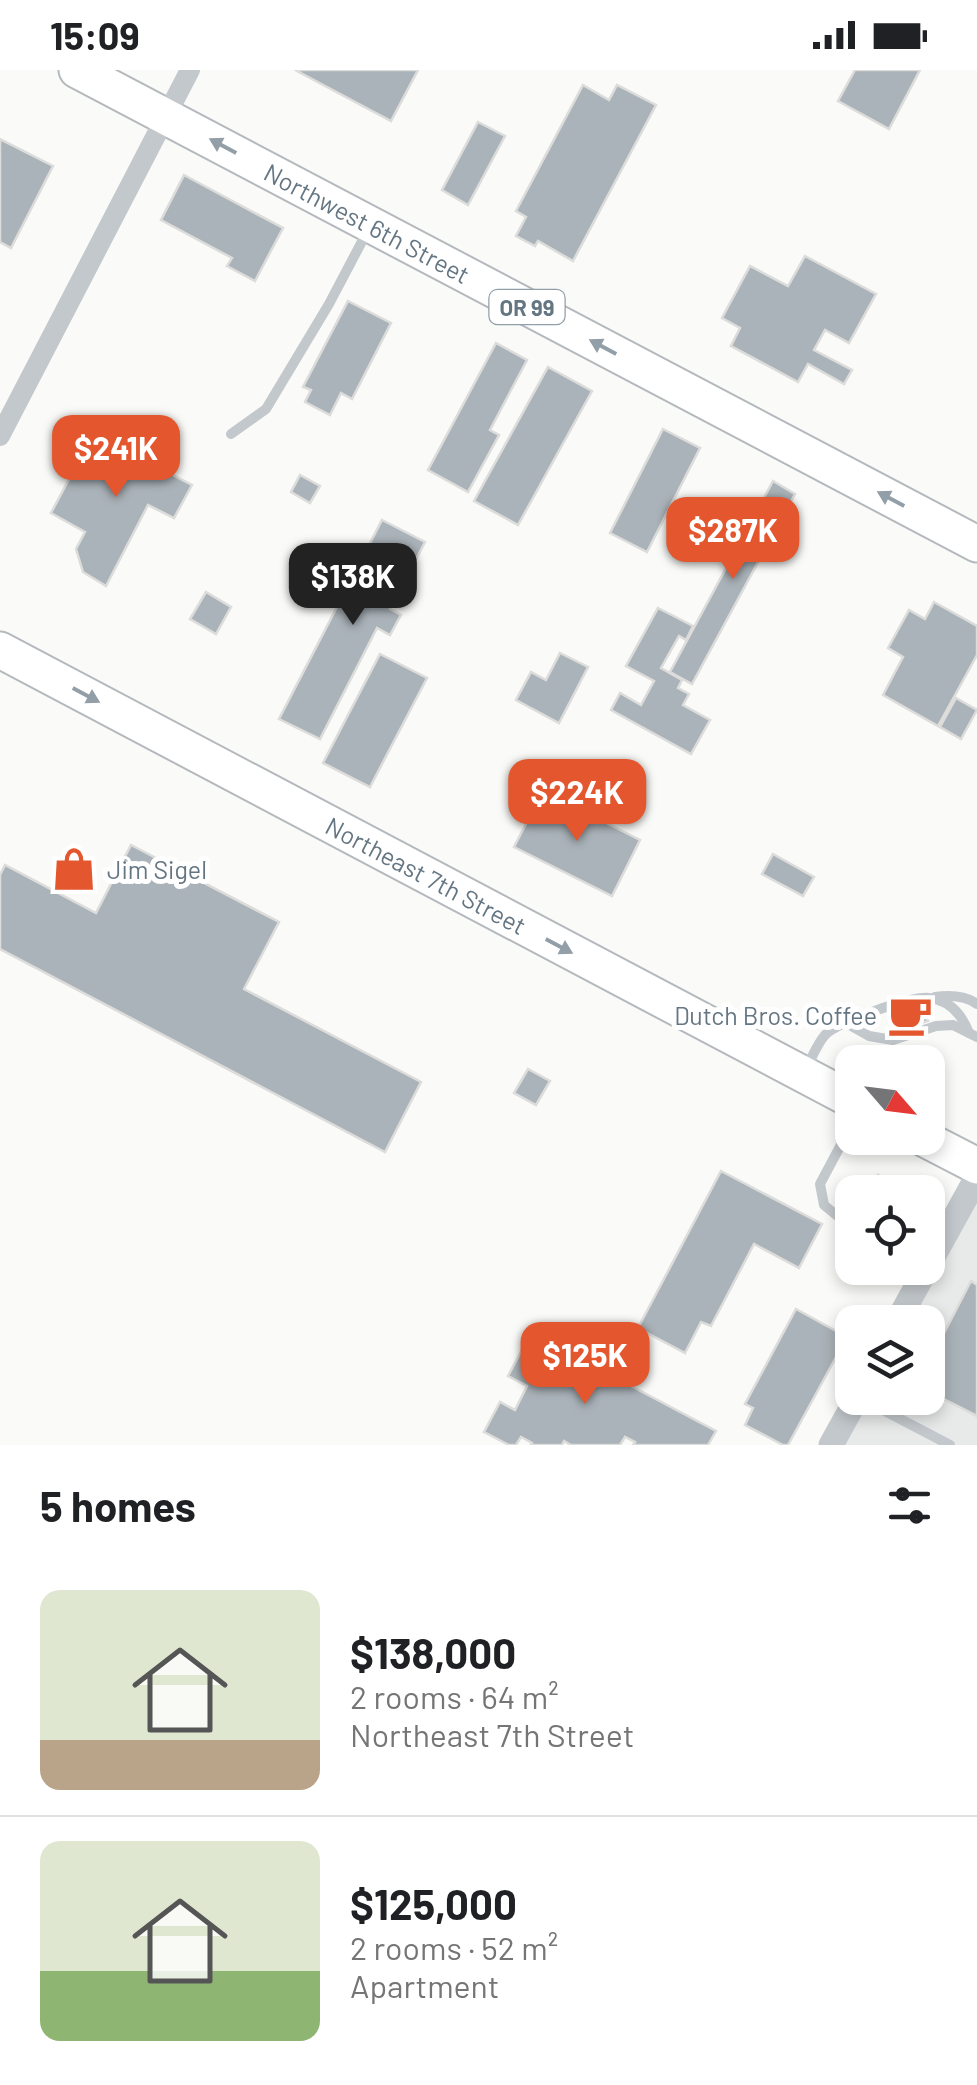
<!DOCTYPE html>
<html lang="en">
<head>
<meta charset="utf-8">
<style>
  :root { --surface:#fff; --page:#f6f6f6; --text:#202124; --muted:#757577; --line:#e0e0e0; --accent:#e4572e }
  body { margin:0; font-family:Barlow,sans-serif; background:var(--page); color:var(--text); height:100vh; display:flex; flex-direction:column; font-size:38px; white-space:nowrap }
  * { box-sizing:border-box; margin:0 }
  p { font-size:32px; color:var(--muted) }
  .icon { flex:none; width:55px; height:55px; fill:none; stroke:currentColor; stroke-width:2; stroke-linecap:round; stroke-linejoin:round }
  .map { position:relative; height:1375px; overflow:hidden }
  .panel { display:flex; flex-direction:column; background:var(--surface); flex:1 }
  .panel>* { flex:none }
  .needle { width:65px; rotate:118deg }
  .buttons { position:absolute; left:835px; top:975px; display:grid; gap:20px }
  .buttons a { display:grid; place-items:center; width:110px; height:110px; border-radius:20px; background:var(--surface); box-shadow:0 5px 15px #0003; font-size:50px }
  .price { position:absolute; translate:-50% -85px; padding:0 22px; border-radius:20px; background:var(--accent); color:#fff; font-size:32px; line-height:65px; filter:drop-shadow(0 2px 5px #0008) }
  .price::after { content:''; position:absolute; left:50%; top:60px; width:30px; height:22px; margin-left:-15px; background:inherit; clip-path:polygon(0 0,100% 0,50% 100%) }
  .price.on { background:#222; color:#fff }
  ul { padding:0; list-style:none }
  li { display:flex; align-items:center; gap:30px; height:250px; padding:0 40px }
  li+li { border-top:2px solid var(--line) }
  li span { display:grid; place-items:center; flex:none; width:280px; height:200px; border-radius:20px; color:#555 }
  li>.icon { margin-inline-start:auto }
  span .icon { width:120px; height:120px; fill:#fffc; stroke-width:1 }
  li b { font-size:42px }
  h2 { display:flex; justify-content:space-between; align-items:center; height:120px; padding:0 40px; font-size:42px }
  .status { display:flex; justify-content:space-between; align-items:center; height:70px; padding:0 50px; background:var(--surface); direction:ltr }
  .status svg { height:28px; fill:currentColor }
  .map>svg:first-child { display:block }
  .built { fill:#e8e9e9 }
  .building { fill:#aab3b9; stroke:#dcdcda; stroke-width:2.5 }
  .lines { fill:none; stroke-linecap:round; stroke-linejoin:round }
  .trunk-casing { stroke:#b4b9bd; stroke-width:39 }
  .service { stroke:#c3c8cc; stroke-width:10 }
  .minor { stroke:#c3c8cc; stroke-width:20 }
  .tertiary { stroke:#c3c8cc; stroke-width:25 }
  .trunk { stroke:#fff; stroke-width:35 }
  .oneway { fill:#939fa8 }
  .labels { text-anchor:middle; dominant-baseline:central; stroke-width:10; stroke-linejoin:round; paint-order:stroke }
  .shield { fill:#fff; stroke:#939fa8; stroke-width:2.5 }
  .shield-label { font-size:22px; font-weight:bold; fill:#657683 }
  .street-label { font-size:25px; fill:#657683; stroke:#fff }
  .poi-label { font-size:25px; fill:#657683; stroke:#fff; text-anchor:start }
</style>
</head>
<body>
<div class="status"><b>15:09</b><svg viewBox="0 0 49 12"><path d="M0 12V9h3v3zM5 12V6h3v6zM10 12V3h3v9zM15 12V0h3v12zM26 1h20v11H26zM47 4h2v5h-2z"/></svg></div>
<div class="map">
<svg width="977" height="1375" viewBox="0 0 977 1375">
  <rect width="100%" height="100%" fill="#fafaf8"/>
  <polygon class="built" points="977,1126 977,1375 845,1375 870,1328 928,1328 928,1252 910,1252"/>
  <g class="building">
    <polygon points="295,0 418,0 391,51"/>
    <polygon points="855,0 920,0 889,59 838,31"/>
    <polygon points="583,15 609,30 617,15 656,35 573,191 538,171 535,176 516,166 526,147 516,141"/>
    <polygon points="478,52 505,66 468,135 442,120"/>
    <polygon points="0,69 53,96 11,178 0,172"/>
    <polygon points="184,105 283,158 255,211 227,196 232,188 161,150"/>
    <polygon points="805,186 876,224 849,273 825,260 814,280 852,300 844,314 808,294 798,312 731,276 740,258 722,248 750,196 788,216"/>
    <polygon points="348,231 391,253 352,329 341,323 330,345 305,332 311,320 303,317"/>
    <polygon points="496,273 527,290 490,360 499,365 468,422 428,400"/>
    <polygon points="548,297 592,321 518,455 474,431"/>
    <polygon points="663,359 700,378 647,482 610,463"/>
    <polygon points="93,364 145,392 157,370 178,381 167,402 192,415 174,448 148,435 106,516 83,502 76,479 85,462 51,443"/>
    <polygon points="300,405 320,416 310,433 291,422"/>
    <polygon points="773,411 795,424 692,614 670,602"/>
    <polygon points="382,450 425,472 390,539 401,545 390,565 377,558 320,669 279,649"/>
    <polygon points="206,522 231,537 216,564 190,549"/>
    <polygon points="934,532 977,556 977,585 938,656 883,625 903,587 888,578 909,540 925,549"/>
    <polygon points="658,538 693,556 686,570 679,566 661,598 682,610 678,618 689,624 683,635 710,650 691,684 611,640 620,623 641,635 654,611 626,596"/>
    <polygon points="560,583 588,597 559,653 516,630 531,602 546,610"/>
    <polygon points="380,584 427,608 370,717 323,693"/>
    <polygon points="956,628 977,640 961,669 940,657"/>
    <polygon points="543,721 640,770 612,826 514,777"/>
    <polygon points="131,775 279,852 244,919 421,1012 385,1082 0,879 0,805 5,795 96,843"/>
    <polygon points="773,784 814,807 803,826 762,804"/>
    <polygon points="904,933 906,940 923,934 928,951 911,956 913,962 901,966 892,937"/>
    <polygon points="528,999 550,1011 536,1035 514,1023"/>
    <polygon points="721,1101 822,1154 799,1198 754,1174 711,1256 701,1252 685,1283 638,1258"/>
    <polygon points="878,1105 912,1122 868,1122"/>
    <polygon points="971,1211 977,1215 977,1346 928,1321 928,1294"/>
    <polygon points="796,1239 847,1267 788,1375 783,1375 745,1355 753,1338 745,1334"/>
    <polygon points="531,1263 716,1361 708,1375 633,1375 635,1372 625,1367 620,1375 571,1375 564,1371 562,1375 531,1375 532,1373 521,1367 516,1375 509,1375 484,1362 500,1332 515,1340 527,1316 508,1306"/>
  </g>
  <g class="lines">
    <g class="trunk-casing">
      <g id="trunk">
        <path id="s1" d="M 77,0 L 977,474"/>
        <path id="s2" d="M 0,580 L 852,1030"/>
        <polyline points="923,1068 977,1096"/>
      </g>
    </g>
    <g class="service">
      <polyline points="231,364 266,339 329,234 368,160"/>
      <path d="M 935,927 C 949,925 965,925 977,934"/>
      <polyline points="844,952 869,966 893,970 936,956 953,955 977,967"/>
      <path d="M 805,1000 C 811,990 817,974 825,965 C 836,952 912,926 929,928 C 950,930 962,945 969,963"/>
      <polyline points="852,1054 820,1114 824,1135 852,1158"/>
      <polyline points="860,1328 950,1375"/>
    </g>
    <polyline class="minor" points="0,366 190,0"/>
    <g class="tertiary">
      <polyline points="897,1252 977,1107"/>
      <polyline points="831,1375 857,1328"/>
    </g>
    <use href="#trunk" class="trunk"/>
  </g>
  <defs><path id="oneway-solid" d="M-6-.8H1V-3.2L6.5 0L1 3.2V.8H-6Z" transform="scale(2.5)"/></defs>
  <g class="oneway">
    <use href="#oneway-solid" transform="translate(223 76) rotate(-152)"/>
    <use href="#oneway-solid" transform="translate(603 277) rotate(-152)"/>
    <use href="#oneway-solid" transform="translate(891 429) rotate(-152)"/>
    <use href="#oneway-solid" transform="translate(86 625) rotate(28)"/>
    <use href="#oneway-solid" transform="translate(559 876) rotate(28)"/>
  </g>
  <defs>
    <g id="shop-bare" transform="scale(3.45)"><path d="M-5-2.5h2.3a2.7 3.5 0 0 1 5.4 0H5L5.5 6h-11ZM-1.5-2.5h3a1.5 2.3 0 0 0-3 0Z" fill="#e4572e" stroke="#fff" stroke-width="2.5" paint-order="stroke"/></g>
    <g id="cafe-bare" transform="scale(3.45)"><path d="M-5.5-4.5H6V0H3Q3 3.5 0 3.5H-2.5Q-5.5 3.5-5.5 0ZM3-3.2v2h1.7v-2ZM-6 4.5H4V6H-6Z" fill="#e4572e" stroke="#fff" stroke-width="2.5" paint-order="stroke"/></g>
  </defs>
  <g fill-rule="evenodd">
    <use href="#shop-bare" x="74" y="799"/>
    <use href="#cafe-bare" x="910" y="945"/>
  </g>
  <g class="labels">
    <rect class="shield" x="489.5" y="220" width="75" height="34" rx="8"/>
    <g class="shield-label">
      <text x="527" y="237">OR 99</text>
    </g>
    <g class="street-label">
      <text stroke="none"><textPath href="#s1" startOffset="328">Northwest 6th Street</textPath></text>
      <text stroke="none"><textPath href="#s2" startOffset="482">Northeast 7th Street</textPath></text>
    </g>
    <g class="poi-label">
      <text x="107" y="799">Jim Sigel</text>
      <text x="877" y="945" text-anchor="end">Dutch Bros. Coffee</text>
    </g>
  </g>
</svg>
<div class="buttons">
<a><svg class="needle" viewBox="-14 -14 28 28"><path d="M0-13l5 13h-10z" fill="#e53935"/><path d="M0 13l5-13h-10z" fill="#757577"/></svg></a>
<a><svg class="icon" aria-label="locate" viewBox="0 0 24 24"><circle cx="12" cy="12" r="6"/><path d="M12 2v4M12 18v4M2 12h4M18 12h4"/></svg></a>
<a><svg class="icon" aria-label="layers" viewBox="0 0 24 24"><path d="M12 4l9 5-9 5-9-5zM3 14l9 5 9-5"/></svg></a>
</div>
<b class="price" style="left:116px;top:430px">$241K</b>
<b class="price" style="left:733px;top:512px">$287K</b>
<b class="price on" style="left:353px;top:558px">$138K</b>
<b class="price" style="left:577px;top:774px">$224K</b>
<b class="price" style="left:585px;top:1337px">$125K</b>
</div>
<section class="panel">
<h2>5 homes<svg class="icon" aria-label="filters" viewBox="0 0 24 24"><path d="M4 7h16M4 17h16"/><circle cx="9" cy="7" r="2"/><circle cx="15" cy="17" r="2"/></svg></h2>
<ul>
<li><span style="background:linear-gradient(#dfe7d0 75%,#b9a48a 0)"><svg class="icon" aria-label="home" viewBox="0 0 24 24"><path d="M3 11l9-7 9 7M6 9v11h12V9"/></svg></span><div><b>$138,000</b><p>2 rooms · 64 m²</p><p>Northeast 7th Street</p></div></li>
<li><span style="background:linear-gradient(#dfe7d0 65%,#8fb573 0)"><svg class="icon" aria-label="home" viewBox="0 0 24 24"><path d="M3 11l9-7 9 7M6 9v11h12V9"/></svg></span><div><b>$125,000</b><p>2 rooms · 52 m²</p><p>Apartment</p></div></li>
</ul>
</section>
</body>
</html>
